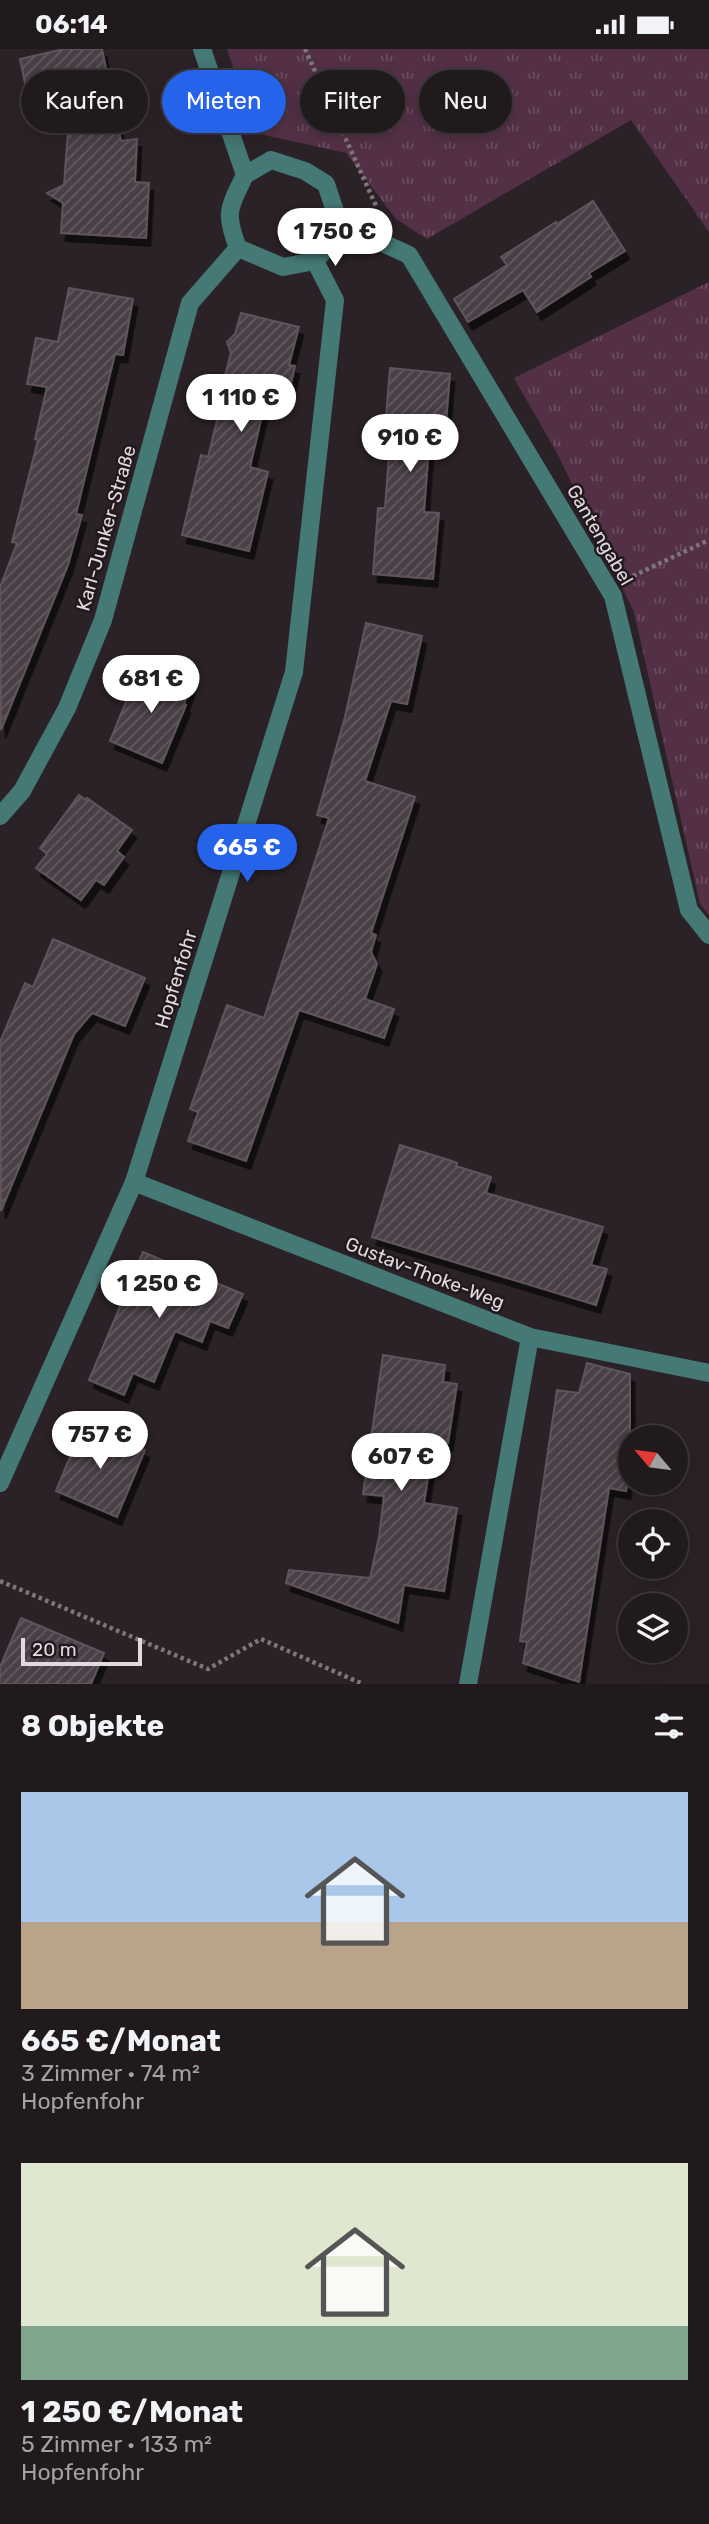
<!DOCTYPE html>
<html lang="de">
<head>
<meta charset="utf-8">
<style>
  :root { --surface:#201a1d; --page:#282326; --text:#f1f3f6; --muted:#a2a1a4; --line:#3d383b; --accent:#2563eb }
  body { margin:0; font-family:Rubik,sans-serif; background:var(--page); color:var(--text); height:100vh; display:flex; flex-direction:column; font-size:26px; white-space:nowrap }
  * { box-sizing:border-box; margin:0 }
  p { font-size:23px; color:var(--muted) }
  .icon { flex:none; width:38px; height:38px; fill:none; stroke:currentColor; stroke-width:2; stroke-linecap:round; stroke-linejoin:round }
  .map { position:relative; height:1635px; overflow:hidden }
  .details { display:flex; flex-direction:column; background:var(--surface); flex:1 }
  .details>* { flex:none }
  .guide { position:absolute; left:21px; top:21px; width:668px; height:63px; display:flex; gap:14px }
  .needle { width:46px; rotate:299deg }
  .controls { position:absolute; left:618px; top:1376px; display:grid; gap:14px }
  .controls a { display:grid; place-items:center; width:70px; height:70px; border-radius:50%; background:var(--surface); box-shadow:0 4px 18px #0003,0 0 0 2px var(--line); font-size:35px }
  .scale { position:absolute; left:21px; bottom:18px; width:121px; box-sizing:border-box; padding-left:7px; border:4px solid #e1dade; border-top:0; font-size:19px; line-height:24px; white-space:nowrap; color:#e1dade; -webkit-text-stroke:5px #21191e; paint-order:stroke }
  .price { position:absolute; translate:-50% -60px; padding:0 16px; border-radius:24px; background:#fff; color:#222; font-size:23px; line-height:46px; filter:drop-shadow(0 2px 4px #0008) }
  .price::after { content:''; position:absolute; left:50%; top:42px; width:21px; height:16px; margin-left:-10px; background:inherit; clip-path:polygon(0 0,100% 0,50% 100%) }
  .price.active { background:var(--accent); color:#fff }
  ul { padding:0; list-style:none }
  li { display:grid; align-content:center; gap:14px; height:371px; padding:0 21px }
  li span { display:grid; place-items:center; height:217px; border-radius:0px; color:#555 }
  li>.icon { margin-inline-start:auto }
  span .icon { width:126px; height:126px; fill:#fffc; stroke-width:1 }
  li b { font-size:30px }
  h2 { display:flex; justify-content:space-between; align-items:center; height:84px; padding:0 21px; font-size:30px }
  .chip { padding:0 24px; border-radius:32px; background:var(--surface); box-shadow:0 4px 18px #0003,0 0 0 2px var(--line); font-size:24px; line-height:63px }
  .chip.active { background:var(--accent); color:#fff }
  .status { display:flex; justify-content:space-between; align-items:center; height:49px; padding:0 35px; background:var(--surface); direction:ltr }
  .status svg { height:19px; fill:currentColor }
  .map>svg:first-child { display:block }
  .grass { fill:url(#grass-tufts) }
  .building { fill:url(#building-hatch); stroke:#5e545a; stroke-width:2; filter:url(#shadow) }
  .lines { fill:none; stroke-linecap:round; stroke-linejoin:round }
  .path { stroke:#7e767a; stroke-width:4.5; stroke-dasharray:3.5 3.5; stroke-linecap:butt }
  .minor { stroke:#457975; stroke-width:18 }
  .labels { text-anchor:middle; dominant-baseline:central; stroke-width:5; stroke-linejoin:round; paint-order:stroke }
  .street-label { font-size:19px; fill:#e1dade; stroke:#21191e }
</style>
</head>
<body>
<div class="status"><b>06:14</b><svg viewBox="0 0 49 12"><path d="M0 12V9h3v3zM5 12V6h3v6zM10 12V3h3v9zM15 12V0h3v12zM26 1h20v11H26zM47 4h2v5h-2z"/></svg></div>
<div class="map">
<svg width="709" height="1635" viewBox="0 0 709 1635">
  <defs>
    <pattern id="grass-tufts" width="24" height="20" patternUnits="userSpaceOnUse" patternTransform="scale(1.75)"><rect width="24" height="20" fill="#543047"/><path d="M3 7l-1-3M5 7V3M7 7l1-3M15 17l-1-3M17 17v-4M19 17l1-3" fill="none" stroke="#6c4d61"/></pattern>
    <pattern id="building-hatch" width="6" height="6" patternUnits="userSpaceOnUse" patternTransform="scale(1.75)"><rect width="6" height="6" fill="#4a4046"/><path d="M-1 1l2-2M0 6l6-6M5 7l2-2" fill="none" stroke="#645b60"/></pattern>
    <filter id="shadow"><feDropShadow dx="4.5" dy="8" stdDeviation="0" flood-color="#0009"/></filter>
  </defs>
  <rect width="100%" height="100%" fill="#2b2227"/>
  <g class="grass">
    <polygon points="227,0 709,0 709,183 631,71 427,190 396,170 346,104 255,84"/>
    <polygon points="709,233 709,866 700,855 634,563 557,404 514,329"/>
  </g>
  <g class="building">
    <polygon points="64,0 102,0 121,92 137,90 135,133 149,134 146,189 61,184 63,154 47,144 64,136 69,69 46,74 43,60 31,63 20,10"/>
    <polygon points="593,152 625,202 589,224 591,228 537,263 523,241 468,273 454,250 507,216 501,208 556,173 557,175"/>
    <polygon points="69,239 133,250 123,306 115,305 76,465 82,466 68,516 1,681 0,538 17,494 12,493 38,391 35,390 47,338 27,335 36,289 58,293"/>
    <polygon points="241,264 299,278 289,316 295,317 288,348 267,345 250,418 268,423 249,502 182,486 201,406 208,408 226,335 223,334 231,304 227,293 235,285"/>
    <polygon points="390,319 450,325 445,385 430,384 424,463 439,464 433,530 373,525 378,459 385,459 391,380 385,380"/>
    <polygon points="366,574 422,587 407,655 391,652 365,732 415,748 371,884 376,886 371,903 377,915 365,950 394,960 384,989 299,961 246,1112 188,1092 198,1063 190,1060 227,956 264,969 329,769 317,766 345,668"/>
    <polygon points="140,618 190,638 184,655 186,656 162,714 110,692"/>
    <polygon points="79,746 86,751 87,749 132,781 117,802 124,808 104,836 96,831 81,851 36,819 47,805 40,799"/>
    <polygon points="53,890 145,929 125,977 92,964 74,985 1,1162 0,993 25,934 33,938"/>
    <polygon points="400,1096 449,1111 457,1114 456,1117 491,1128 486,1144 603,1178 591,1216 607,1220 596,1256 372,1188"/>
    <polygon points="143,1203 243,1245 228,1279 210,1272 202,1293 175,1282 154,1333 133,1324 124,1346 89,1331"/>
    <polygon points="383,1306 445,1316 443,1333 457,1335 448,1394 434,1392 424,1454 457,1459 444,1542 404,1536 398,1574 286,1534 289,1521 370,1529 379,1488 384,1447 363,1445"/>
    <polygon points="587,1314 630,1325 630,1418 626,1442 609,1439 579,1633 523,1614 527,1593 520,1592 557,1341 579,1344"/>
    <polygon points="83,1376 145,1401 117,1468 56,1442"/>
    <polygon points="21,1569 104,1604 91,1635 0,1635 0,1618"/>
  </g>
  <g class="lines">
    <g class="path">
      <polyline points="305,0 377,159"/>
      <polyline points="633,527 709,491"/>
      <polyline points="0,1532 208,1620 261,1590 363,1635"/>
    </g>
    <g class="minor">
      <path d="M 202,0 L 245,126 C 229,159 224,163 238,199 L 283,218 L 315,212 L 333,192 L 339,174 L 326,135 L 305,122 L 271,111 L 245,126"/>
      <polyline points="339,174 409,206 613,547 689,861 709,886"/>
      <polyline points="0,767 22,742 67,659 103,571 190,254 238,199"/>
      <polyline points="134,1133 530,1288 709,1324"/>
      <polyline points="0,1434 134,1133 294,623 335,251 315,212"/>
      <polyline points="468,1635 530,1288"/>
    </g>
  </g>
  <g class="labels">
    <g class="street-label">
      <text transform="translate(106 479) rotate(-74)">Karl-Junker-Straße</text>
      <text transform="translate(600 486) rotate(60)">Gantengabel</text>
      <text transform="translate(176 930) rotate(-73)">Hopfenfohr</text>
      <text transform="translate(425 1224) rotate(21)">Gustav-Thoke-Weg</text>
    </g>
  </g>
</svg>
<div class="controls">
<a><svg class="needle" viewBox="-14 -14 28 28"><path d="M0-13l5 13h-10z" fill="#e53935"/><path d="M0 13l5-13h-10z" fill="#a2a1a4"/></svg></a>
<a><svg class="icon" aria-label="locate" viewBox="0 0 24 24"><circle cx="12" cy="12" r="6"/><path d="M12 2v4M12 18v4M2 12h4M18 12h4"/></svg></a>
<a><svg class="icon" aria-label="layers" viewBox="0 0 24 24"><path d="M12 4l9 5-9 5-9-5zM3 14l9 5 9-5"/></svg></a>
</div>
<div class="scale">20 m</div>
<b class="price" style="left:335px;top:219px">1 750 €</b>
<b class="price" style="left:241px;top:385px">1 110 €</b>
<b class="price" style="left:410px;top:425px">910 €</b>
<b class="price" style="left:151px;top:666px">681 €</b>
<b class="price active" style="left:247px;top:835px">665 €</b>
<b class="price" style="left:159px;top:1271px">1 250 €</b>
<b class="price" style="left:100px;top:1422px">757 €</b>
<b class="price" style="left:401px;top:1444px">607 €</b>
<div class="guide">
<a class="chip">Kaufen</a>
<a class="chip active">Mieten</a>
<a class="chip">Filter</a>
<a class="chip">Neu</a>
</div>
</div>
<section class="details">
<h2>8 Objekte<svg class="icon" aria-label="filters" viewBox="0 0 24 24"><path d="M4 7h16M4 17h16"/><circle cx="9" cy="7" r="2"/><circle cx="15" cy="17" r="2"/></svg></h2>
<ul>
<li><span style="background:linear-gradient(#a9c7e8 60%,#b9a48a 0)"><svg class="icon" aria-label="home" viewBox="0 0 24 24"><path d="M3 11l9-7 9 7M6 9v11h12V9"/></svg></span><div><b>665 €/Monat</b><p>3 Zimmer · 74 m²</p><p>Hopfenfohr</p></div></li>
<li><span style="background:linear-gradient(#dfe7d0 75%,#7fa58c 0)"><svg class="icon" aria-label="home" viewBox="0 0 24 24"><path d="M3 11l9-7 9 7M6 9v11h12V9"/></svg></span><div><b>1 250 €/Monat</b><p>5 Zimmer · 133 m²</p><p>Hopfenfohr</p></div></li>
</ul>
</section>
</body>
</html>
